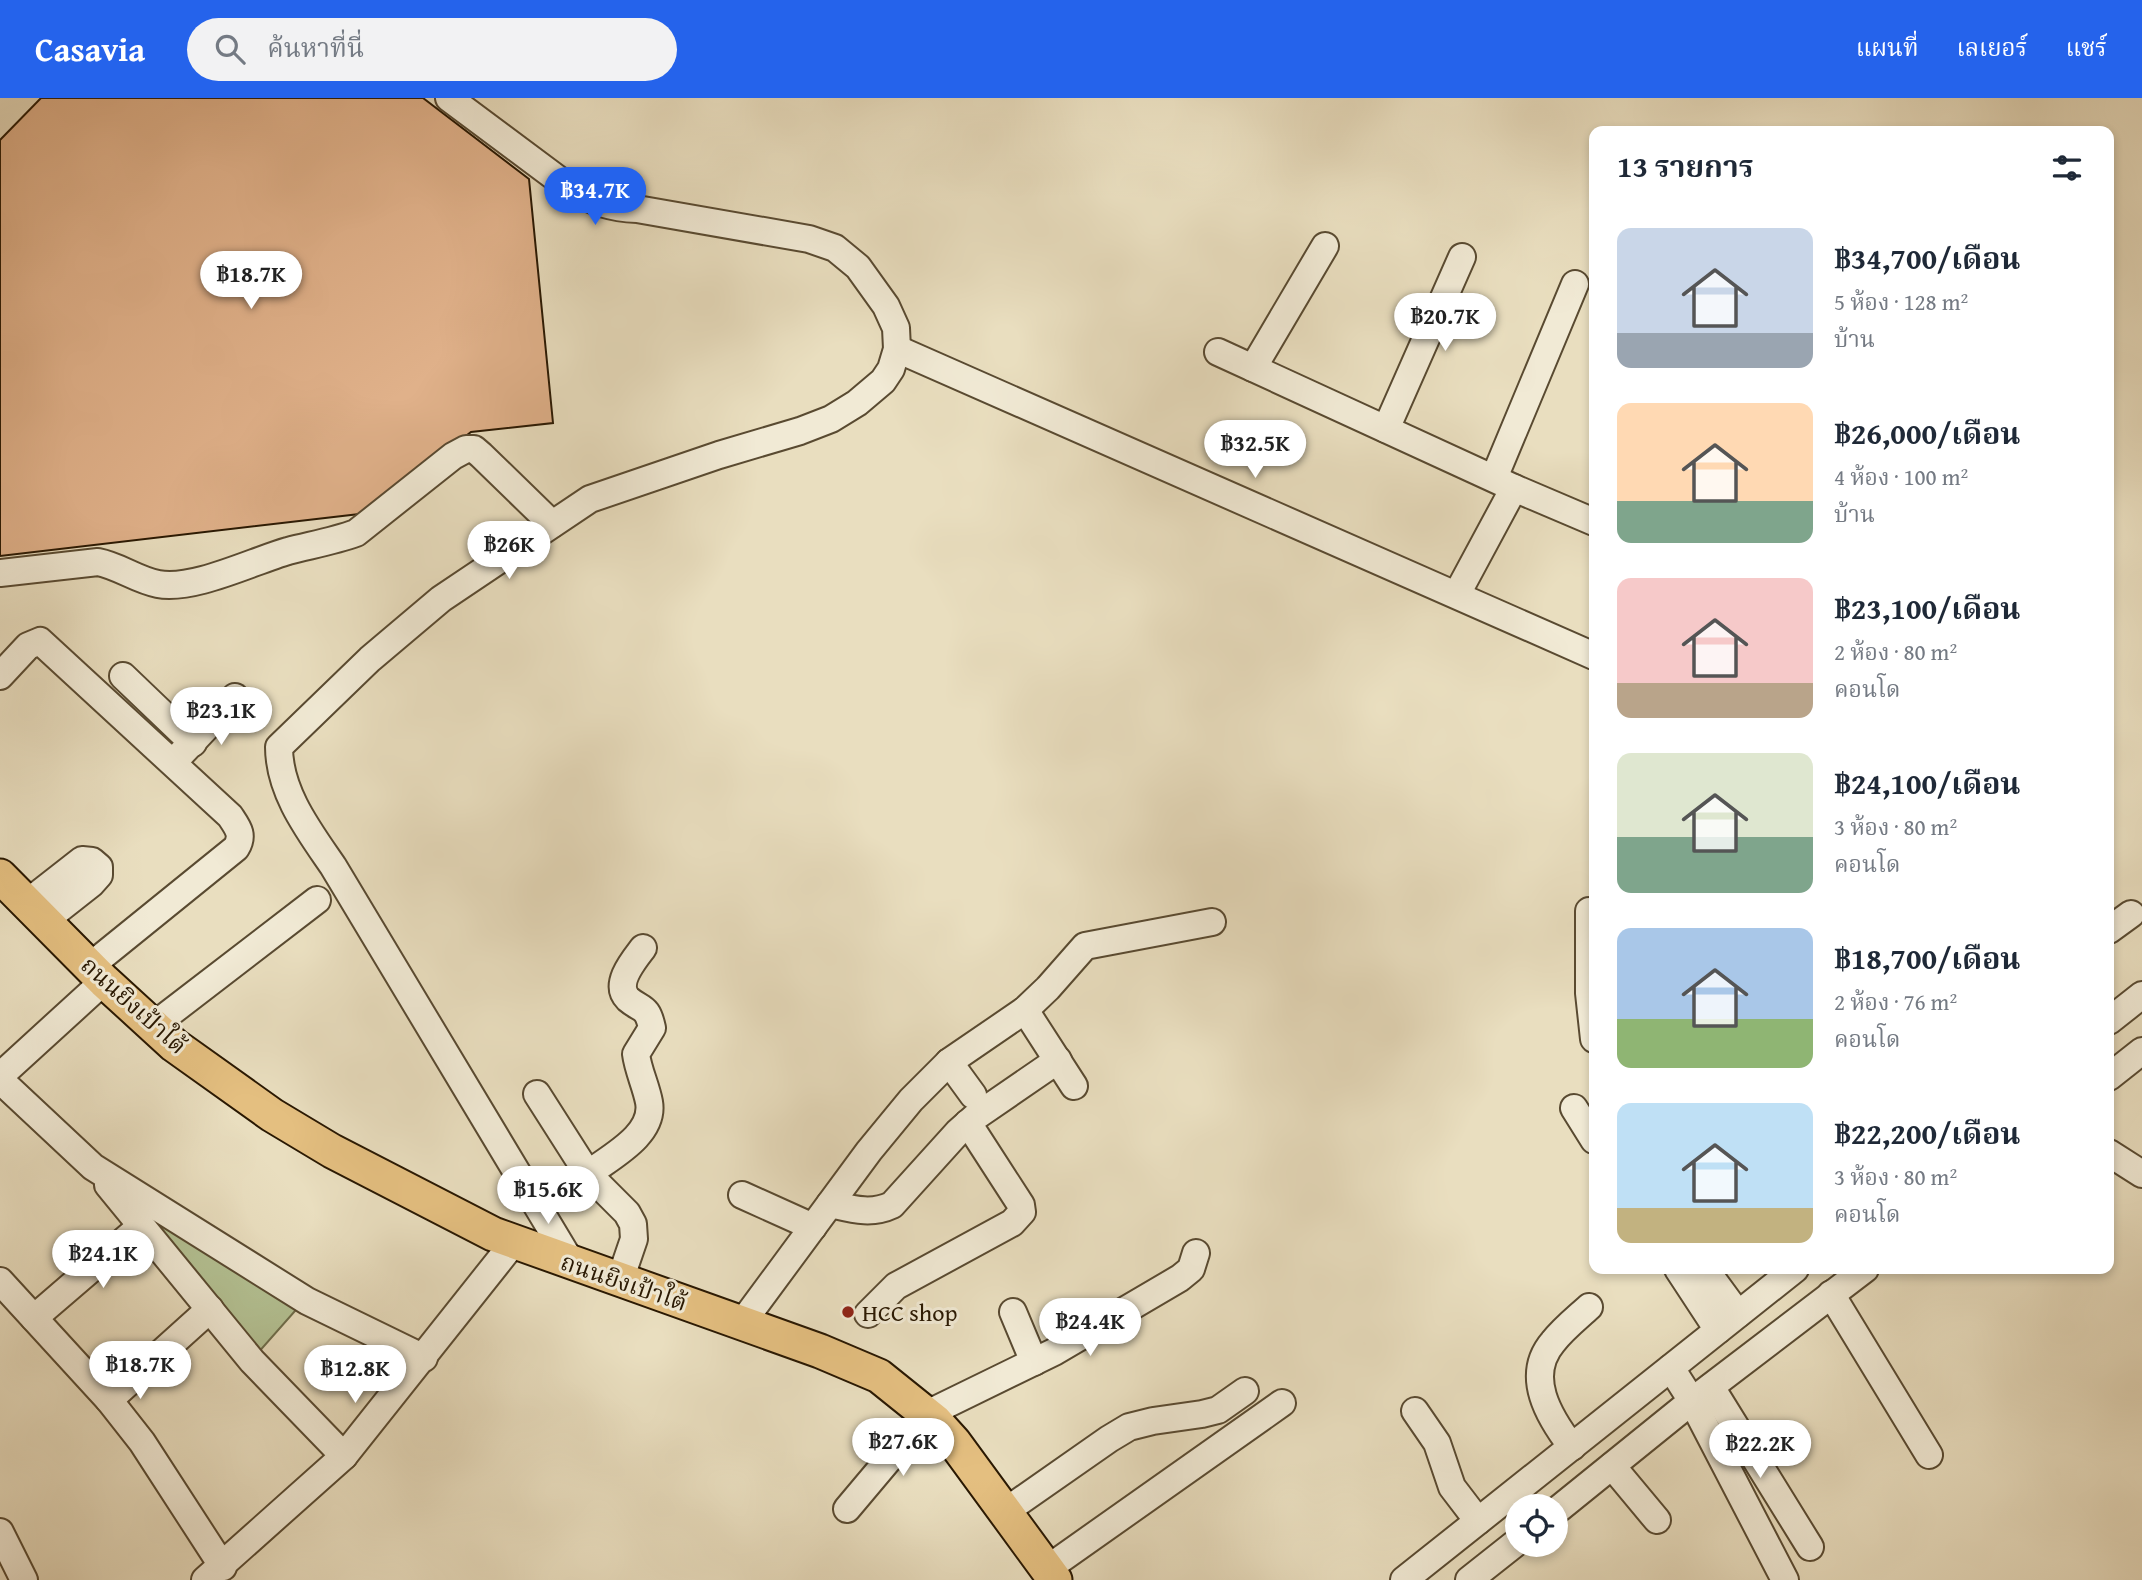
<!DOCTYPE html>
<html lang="th">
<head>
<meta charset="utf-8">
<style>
  :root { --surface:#fff; --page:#f2f2f3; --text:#1f2937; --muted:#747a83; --accent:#2563eb }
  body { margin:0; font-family:"Gentium Book Plus","Noto Serif Thai",serif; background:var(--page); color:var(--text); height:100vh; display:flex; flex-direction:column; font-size:26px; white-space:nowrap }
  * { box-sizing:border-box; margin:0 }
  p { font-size:23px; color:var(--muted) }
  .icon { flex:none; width:38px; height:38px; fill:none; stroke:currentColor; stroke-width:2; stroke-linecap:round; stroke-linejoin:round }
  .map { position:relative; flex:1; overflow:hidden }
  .side { position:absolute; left:1589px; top:28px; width:525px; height:1148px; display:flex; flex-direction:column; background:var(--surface); border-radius:14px; box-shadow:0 4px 10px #0003 }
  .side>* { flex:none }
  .tools { position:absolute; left:1505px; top:1396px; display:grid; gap:14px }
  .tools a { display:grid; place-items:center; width:63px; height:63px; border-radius:50%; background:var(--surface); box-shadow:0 4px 10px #0003; font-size:35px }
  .price { position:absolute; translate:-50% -60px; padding:0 16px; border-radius:24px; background:#fff; color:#222; font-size:23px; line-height:46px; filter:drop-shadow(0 2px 4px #0008) }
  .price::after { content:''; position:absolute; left:50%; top:42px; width:21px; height:16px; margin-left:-10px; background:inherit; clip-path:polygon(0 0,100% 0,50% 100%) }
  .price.selected { background:var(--accent); color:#fff }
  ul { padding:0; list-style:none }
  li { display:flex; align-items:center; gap:21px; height:175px; padding:0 28px }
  li span { display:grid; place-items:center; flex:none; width:196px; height:140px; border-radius:14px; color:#555 }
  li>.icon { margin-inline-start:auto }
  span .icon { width:84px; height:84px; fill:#fffc; stroke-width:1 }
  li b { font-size:30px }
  h2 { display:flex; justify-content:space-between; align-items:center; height:84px; padding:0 28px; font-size:30px }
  header { display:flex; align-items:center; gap:42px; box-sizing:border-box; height:98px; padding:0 35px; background:var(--accent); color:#fff }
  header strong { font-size:33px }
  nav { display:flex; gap:38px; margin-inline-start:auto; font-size:24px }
  .search { width:490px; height:63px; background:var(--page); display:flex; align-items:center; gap:18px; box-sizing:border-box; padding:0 24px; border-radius:38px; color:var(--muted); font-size:26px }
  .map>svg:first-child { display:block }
  .green { fill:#b4c294; stroke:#6e6d4b; stroke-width:2 }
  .building { fill:#e0b18a; stroke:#291802; stroke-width:2 }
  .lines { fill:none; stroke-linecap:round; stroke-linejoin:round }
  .minor-casing { stroke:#594a31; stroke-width:30 }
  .major-casing { stroke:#291802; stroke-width:37 }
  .minor { stroke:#f1ead5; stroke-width:26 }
  .major { stroke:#e4bf80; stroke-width:33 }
  .poi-dot { fill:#8f2418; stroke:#f1ead5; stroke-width:2.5 }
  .labels { text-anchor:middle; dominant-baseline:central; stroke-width:6; stroke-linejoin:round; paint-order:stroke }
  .street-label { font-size:24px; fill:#291802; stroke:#f1ead5 }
  .poi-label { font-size:24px; fill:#291802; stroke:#f1ead5; text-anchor:start }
</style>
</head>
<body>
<header>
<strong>Casavia</strong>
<div class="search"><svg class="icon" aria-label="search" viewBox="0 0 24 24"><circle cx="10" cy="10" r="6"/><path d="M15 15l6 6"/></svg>ค้นหาที่นี่</div>
<nav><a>แผนที่</a><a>เลเยอร์</a><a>แชร์</a></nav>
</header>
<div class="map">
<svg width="2142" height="1482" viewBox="0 0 2142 1482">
  <rect width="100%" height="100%" fill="#e9debf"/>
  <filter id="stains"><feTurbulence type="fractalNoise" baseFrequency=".00286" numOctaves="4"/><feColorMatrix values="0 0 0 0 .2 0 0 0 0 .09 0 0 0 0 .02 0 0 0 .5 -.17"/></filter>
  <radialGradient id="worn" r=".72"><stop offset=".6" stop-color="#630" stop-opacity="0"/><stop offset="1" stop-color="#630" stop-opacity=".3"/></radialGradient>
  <polygon class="green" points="111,1085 310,1196 257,1256"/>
  <polygon class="building" points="41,0 423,0 529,81 553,325 471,334 368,415 0,458 0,42"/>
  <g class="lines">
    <g class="minor-casing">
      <g id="minor">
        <path d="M 449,0 L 571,91 C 593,104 611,110 637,111 L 809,141 L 835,150 L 858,169 L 886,208 L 896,230 L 897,251 L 891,271 L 883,283 L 857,305 L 831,321 L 800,333 L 719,357 L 590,401 L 441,501 L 370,561 L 279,649 C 279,694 309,733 333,768 L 572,1166"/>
        <polyline points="897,251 1594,558"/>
        <polyline points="1218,254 1514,390 1457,496"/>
        <polyline points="1253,270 1325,148"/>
        <polyline points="1386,331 1462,159"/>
        <polyline points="1494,380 1575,186"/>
        <polyline points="1514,390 1594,424"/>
        <path d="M 0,475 L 98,464 C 119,468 137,482 158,486 C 193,493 253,463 288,453 C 311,447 334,443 356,435 L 453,358 L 466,351 L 474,351 L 481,357 L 552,426"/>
        <path d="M 0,578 L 28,548 L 40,543 L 230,718 C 238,730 244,737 236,750 L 89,869"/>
        <polyline points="123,578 193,645"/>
        <polyline points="181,656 235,599"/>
        <polyline points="27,805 82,762 92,763 99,769 99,777 91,786 44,823"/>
        <polyline points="1589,813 1589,895 1594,941"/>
        <polyline points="2109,832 2131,816"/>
        <polyline points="1025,912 1074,988"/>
        <polyline points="2109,923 2142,897"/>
        <polyline points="153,928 317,802"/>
        <polyline points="949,964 973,997"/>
        <polyline points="0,978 104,883"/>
        <polyline points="2109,979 2142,953"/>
        <polyline points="0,982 93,1069 307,1203 424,1260"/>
        <polyline points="537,996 588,1076 627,1115 633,1126 634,1141 620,1182"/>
        <polyline points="1574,1010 1594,1042"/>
        <polyline points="2109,1055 2142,1076"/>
        <path d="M 588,1076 C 610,1059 655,1037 649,1004 C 646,988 638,972 636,956 L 652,930 C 647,907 642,913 628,901 C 613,886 634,862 643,850"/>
        <polyline points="108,1087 252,1263 344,1358"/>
        <polyline points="742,1097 813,1129"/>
        <path d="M 830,1106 C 852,1111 871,1117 892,1107 L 958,1034 L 975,1019 L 1058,962"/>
        <polyline points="1678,1171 1718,1232"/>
        <polyline points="1705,1171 1738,1216"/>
        <polyline points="0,1183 109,1302 142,1344 223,1469"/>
        <polyline points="1831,1196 1929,1357"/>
        <polyline points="1013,1214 1034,1264"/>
        <polyline points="868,1216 896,1188 1012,1125 1022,1114 1021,1107 968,1025"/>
        <polyline points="34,1220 141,1128"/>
        <polyline points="742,1225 869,1053 911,1002 949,964 1025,912 1048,890 1085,848 1212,824"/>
        <polyline points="1671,1270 1692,1303 1785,1482"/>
        <polyline points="1711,1289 1810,1449"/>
        <polyline points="109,1302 210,1211"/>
        <polyline points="1415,1313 1437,1345 1452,1389 1478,1423"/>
        <polyline points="927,1316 1054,1254 1180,1180 1191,1171 1196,1155"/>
        <path d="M 1572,1349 C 1549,1319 1524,1278 1553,1244 C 1563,1231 1577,1220 1589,1209"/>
        <polyline points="1612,1368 1657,1422"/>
        <polyline points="847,1411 900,1348 935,1323"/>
        <polyline points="1006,1413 1109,1341 1129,1329 1153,1323 1202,1316 1218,1312 1245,1293"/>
        <polyline points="1556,1413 1692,1303 1865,1171"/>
        <polyline points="0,1434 24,1482"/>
        <polyline points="1047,1471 1282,1305"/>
        <polyline points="205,1482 344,1358 514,1144"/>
        <polyline points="1404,1482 1795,1171"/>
        <polyline points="1469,1482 1517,1444"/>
      </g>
    </g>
    <g class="major-casing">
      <polyline id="major" points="0,778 104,883 174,947 272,1017 332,1053 493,1136 820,1253 879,1278 935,1323 954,1344 1055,1482"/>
    </g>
    <use href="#minor" class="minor"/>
    <use href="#major" class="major"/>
  </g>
  <circle class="poi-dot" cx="848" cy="1214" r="7"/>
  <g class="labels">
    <g class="street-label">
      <text transform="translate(134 907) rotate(42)">ถนนยิงเป้าใต้</text>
      <text transform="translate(624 1184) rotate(19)">ถนนยิงเป้าใต้</text>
    </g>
    <g class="poi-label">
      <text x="862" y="1214">HCC shop</text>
    </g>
  </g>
  <rect width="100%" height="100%" filter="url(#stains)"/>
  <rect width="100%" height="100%" fill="url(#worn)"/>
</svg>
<div class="tools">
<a><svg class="icon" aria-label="locate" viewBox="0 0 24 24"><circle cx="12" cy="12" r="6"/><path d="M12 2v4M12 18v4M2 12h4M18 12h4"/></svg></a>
</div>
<b class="price selected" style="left:595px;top:129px">฿34.7K</b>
<b class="price" style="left:251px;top:213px">฿18.7K</b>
<b class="price" style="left:1445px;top:255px">฿20.7K</b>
<b class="price" style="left:1255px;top:382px">฿32.5K</b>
<b class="price" style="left:509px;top:483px">฿26K</b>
<b class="price" style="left:221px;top:649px">฿23.1K</b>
<b class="price" style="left:548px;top:1128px">฿15.6K</b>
<b class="price" style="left:103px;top:1192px">฿24.1K</b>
<b class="price" style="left:1090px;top:1260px">฿24.4K</b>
<b class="price" style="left:140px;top:1303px">฿18.7K</b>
<b class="price" style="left:355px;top:1307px">฿12.8K</b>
<b class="price" style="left:903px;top:1380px">฿27.6K</b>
<b class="price" style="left:1760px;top:1382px">฿22.2K</b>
<section class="side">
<h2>13 รายการ<svg class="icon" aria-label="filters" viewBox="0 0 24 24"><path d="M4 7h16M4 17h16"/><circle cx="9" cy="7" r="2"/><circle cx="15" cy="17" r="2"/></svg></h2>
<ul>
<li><span style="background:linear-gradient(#c9d6e8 75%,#9aa5b1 0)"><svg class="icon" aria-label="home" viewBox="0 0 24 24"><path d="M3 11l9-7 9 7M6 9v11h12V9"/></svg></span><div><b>฿34,700/เดือน</b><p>5 ห้อง · 128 m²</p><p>บ้าน</p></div></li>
<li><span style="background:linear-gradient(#ffd9b3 70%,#7fa58c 0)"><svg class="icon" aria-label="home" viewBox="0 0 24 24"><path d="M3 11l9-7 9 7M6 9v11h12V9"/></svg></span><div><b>฿26,000/เดือน</b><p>4 ห้อง · 100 m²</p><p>บ้าน</p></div></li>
<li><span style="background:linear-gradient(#f6c9c9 75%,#b9a48a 0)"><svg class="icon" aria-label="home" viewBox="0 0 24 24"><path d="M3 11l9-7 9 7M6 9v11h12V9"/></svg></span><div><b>฿23,100/เดือน</b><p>2 ห้อง · 80 m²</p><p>คอนโด</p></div></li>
<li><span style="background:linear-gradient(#dfe7d0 60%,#7fa58c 0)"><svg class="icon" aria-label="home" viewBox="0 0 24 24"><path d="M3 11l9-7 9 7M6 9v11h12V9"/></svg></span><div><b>฿24,100/เดือน</b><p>3 ห้อง · 80 m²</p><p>คอนโด</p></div></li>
<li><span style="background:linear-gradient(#a9c7e8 65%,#8fb573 0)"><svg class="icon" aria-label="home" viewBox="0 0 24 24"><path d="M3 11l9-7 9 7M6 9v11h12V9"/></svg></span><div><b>฿18,700/เดือน</b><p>2 ห้อง · 76 m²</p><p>คอนโด</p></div></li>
<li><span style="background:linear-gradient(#bfe0f5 75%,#c2b280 0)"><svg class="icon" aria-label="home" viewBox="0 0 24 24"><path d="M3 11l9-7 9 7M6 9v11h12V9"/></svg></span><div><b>฿22,200/เดือน</b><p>3 ห้อง · 80 m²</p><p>คอนโด</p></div></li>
</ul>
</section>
</div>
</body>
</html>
